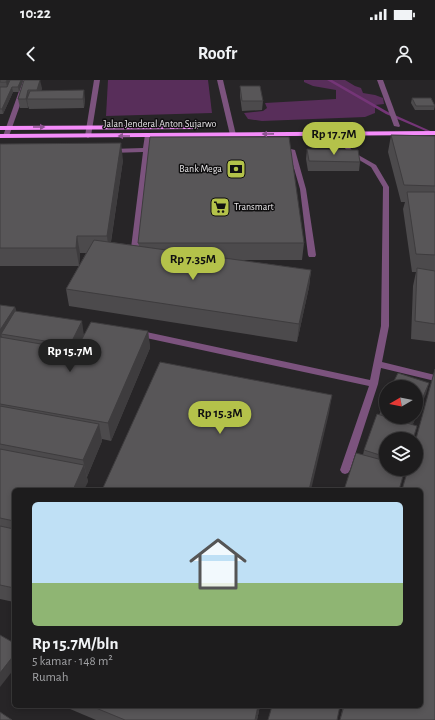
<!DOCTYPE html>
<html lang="id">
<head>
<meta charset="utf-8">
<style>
  :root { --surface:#1d1c1d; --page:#252526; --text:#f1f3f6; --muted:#a0a1a4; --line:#3b3a3b; --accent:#b4c24a }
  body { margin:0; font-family:"Alegreya Sans",sans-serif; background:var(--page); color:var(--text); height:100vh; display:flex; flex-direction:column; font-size:15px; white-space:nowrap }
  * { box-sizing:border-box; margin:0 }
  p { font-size:13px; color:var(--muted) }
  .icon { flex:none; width:22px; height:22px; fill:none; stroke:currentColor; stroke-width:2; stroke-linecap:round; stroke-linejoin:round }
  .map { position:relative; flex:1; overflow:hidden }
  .panel { position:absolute; left:12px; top:408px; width:411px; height:220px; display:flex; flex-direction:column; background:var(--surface); border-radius:6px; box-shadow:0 2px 6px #0003,0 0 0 1px var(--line) }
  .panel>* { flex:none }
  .needle { width:26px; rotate:260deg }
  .buttons { position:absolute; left:379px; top:300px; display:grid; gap:8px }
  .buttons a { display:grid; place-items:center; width:44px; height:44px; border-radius:50%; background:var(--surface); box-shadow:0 2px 6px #0003,0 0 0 1px var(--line); font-size:20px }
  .price { position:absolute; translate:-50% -34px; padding:0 9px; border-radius:14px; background:var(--accent); color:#111; font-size:13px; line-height:26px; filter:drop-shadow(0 1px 2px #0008) }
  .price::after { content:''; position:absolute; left:50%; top:24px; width:12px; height:9px; margin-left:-6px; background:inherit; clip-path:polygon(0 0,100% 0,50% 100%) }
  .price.selected { background:#222; color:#fff }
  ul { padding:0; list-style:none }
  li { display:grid; align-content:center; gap:8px; height:212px; padding:0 20px }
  li span { display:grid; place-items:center; height:124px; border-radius:6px; color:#555 }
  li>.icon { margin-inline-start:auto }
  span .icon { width:72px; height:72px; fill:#fffc; stroke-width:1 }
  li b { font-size:17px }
  .status { display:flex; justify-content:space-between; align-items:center; height:28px; padding:0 20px; background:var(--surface); direction:ltr }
  .status svg { height:11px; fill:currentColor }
  header { display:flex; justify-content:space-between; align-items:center; height:52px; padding:0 20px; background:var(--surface); font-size:18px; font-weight:600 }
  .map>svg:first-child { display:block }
  .green { fill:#582e5a }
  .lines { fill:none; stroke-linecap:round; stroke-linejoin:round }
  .stream { fill:#743577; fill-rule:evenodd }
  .lane { fill:#7c537e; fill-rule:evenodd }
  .highway { fill:#f58cfa; fill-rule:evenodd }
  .wall { fill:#4c4a4c }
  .shaded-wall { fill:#3e3c3e }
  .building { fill:#585658; stroke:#3e3c3e }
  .oneway { fill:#8e5491 }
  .labels { text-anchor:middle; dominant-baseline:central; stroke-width:3; stroke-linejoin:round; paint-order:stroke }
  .far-street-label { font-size:10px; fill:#e8e6e8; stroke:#100f10 }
  .far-poi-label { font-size:10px; fill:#e8e6e8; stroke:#100f10; text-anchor:end }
</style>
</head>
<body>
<div class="status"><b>10:22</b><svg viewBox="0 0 49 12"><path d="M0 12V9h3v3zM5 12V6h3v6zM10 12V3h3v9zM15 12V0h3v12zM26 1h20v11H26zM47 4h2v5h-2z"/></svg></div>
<header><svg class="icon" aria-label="back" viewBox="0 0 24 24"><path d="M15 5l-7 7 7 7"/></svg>Roofr<svg class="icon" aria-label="person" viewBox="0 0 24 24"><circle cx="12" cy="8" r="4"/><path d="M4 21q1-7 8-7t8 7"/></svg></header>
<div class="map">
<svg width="435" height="640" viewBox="0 0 435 640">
  <rect width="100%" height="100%" fill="#272527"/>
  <g class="green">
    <polygon points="108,0 208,0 212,33 106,36"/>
    <polygon points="304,0 345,0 355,6 361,8 363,13 375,15 383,18 384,24 375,25 375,33 365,37 262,41 248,39 244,33 263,31 267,28 265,23 336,19 336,10 313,6 304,2"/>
  </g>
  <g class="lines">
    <polygon class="stream" points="327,0 332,0 388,32 435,53 435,55 386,34"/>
    <g class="lane">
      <polygon points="23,0 29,0 9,56 4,57 3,56"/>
      <polygon points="94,0 100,0 91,56 88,58 85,56"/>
      <polygon points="217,0 223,0 236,55 235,56 230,55"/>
      <polygon points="377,0 383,0 400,46 399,47 394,46"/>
      <polygon points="331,45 335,45 353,72 376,85 389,107 389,246 382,282 435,295 435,301 381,288 378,304 350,390 348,393 345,394 342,393 340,390 369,306 137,256 133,253 137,250 370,300 381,246 383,107 371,87 349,74 330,46"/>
      <polygon points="148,53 151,55 150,68 160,67 163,69 160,71 149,71 139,168 135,170 131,168 143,72 111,73 108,71 111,69 143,68 145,55"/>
      <polygon points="279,66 295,70 306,109 316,175 315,177 309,177 308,175 300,109 289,71 279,68"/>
    </g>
    <g class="highway">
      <polygon points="195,45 198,45 198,49 0,50 0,46"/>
      <polygon points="435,51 435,55 0,58 0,54"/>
    </g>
  </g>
  <g class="wall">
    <polygon points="0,0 23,1 19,12 13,12 3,34 0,34"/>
    <polygon points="24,0 42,8 41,11 85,19 84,28 29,29 28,26 28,28 20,28 18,19"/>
    <polygon points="240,6 263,21 262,30 242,31 240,16"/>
    <polygon points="412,18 435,25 434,30 415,30 411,23"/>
    <polygon points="391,55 435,56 435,262 411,259 413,206 416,192 412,192 403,129 405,122 401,122 388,72"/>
    <polygon points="0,64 123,80 111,162 139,166 138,163 304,163 302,180 240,180 311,190 309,207 297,262 69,226 66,209 86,173 80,173 79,186 0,186"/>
    <polygon points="307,69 360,82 359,91 308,91 306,79"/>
    <polygon points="0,225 15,227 16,231 84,254 148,251 150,268 111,361 102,359 102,361 87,397 88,402 14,410 14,522 0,519"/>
    <polygon points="435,289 435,640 340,640 343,626 421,626 421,410 402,410 408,389 416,389 416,359"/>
    <polygon points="386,319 386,337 416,337 413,344 386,359 386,389 363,375 364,370"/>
    <polygon points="63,626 260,626 257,640 96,640"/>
  </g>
  <g class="shaded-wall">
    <polygon points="7,0 10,0 8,11 6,2"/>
    <polygon points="21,0 23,0 23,1 19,12 18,7"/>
    <polygon points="40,0 42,8 39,19 37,10"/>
    <polygon points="12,7 13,12 3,34 2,29"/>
    <polygon points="28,10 30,19 27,19 28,26 28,28 26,19"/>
    <polygon points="84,10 85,19 84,28 83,19"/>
    <polygon points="121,63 123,80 109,174 107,156"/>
    <polygon points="77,156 80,173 79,186 76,168"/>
    <polygon points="311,190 309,207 297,262 299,244"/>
    <polygon points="15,227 19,244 1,254 5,268 0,270 0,250"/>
    <polygon points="82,241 84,256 73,279 70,265"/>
    <polygon points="148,251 150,268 111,361 108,343"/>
    <polygon points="429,303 426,314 416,336 416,333"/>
    <polygon points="332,315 329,333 311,410 309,410"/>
    <polygon points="414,337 416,337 409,352 412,342"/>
    <polygon points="99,344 102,361 87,397 83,380"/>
    <polygon points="84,385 88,402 84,410 73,410"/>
    <polygon points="14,575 14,589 0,607 0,593"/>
    <polygon points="258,626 260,626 257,640 255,640"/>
  </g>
  <g class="building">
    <polygon points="0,0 7,0 6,2 0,2"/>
    <polygon points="10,0 21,0 18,7 12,7 2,29 0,29 0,7 7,7"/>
    <polygon points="24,0 40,0 37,10 28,10 26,19 18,19"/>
    <polygon points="240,6 260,6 263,21 242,21"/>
    <polygon points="84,10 83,19 27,19 30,11"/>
    <polygon points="412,18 431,18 435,26 416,26"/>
    <polygon points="391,55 435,56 435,106 404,105"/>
    <polygon points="150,57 289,57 304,163 138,163"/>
    <polygon points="121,63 107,156 77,156 76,168 0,168 0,64"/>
    <polygon points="307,69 358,70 360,82 309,81"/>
    <polygon points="407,112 435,112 435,175 416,174"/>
    <polygon points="94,160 311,190 299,244 66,209"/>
    <polygon points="417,188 435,191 435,244 415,241"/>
    <polygon points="0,225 15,227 0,250"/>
    <polygon points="15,231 82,241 70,265 1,254"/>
    <polygon points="91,242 148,251 108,343 0,324 0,257 76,270"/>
    <polygon points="160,282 332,315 309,410 102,410"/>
    <polygon points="435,289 435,640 340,640 344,626 421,626 421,410 402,410 408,389 416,389 416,359"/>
    <polygon points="398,293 429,303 416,333 416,307 391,307"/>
    <polygon points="386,319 386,333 380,331"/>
    <polygon points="0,326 99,344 83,380 0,364"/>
    <polygon points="377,334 417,346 413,359 386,359 386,377 364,370"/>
    <polygon points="398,337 414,337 412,342"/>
    <polygon points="0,369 84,385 73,410 14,410 14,441 0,438"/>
    <polygon points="356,373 386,381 386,389 405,389 399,410 344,410"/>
    <polygon points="0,446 14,449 14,508 0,505"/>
    <polygon points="0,555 14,563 14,575 0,593"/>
    <polygon points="91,626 258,626 255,640 125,640"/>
    <polygon points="272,626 340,626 337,640 268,640"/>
    <polygon points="0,632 12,640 0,640"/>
  </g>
  <defs><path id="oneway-solid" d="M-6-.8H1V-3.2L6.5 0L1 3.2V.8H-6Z"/></defs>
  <g class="oneway">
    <use href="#oneway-solid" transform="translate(39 47)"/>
    <use href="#oneway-solid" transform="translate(268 54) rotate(179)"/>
    <use href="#oneway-solid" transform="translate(124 56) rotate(180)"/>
  </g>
  <defs>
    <g id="bank-square" transform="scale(1)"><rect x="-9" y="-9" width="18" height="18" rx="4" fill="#b4c24a" stroke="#100f10"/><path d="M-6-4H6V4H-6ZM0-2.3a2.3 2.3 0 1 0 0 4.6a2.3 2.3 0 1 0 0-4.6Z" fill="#111"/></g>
    <g id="supermarket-square" transform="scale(1)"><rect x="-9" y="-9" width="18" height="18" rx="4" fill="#b4c24a" stroke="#100f10"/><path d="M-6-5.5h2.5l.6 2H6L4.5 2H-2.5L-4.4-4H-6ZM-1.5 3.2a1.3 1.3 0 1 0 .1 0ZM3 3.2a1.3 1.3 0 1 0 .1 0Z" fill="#111"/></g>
  </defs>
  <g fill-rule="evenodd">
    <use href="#bank-square" x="236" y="89"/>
    <use href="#supermarket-square" x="220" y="127"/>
  </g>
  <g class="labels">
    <g class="far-street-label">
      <text x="160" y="44">Jalan Jenderal Anton Sujarwo</text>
    </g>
    <g class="far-poi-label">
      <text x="222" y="89">Bank Mega</text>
      <text x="234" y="127" text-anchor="start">Transmart</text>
    </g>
  </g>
</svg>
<div class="buttons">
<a><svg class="needle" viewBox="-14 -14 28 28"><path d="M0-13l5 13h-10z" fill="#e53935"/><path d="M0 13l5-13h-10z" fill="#a0a1a4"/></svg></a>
<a><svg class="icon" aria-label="layers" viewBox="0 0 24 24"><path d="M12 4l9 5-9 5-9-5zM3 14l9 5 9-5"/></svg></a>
</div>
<b class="price" style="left:334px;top:76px">Rp 17.7M</b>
<b class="price" style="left:193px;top:201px">Rp 7.35M</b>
<b class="price selected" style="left:70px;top:293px">Rp 15.7M</b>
<b class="price" style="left:220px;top:355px">Rp 15.3M</b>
<section class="panel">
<ul>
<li><span style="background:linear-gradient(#bfe0f5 65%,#8fb573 0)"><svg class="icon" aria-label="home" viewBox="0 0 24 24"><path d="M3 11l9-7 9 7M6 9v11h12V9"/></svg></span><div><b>Rp 15.7M/bln</b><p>5 kamar · 148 m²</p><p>Rumah</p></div></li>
</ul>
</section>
</div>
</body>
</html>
